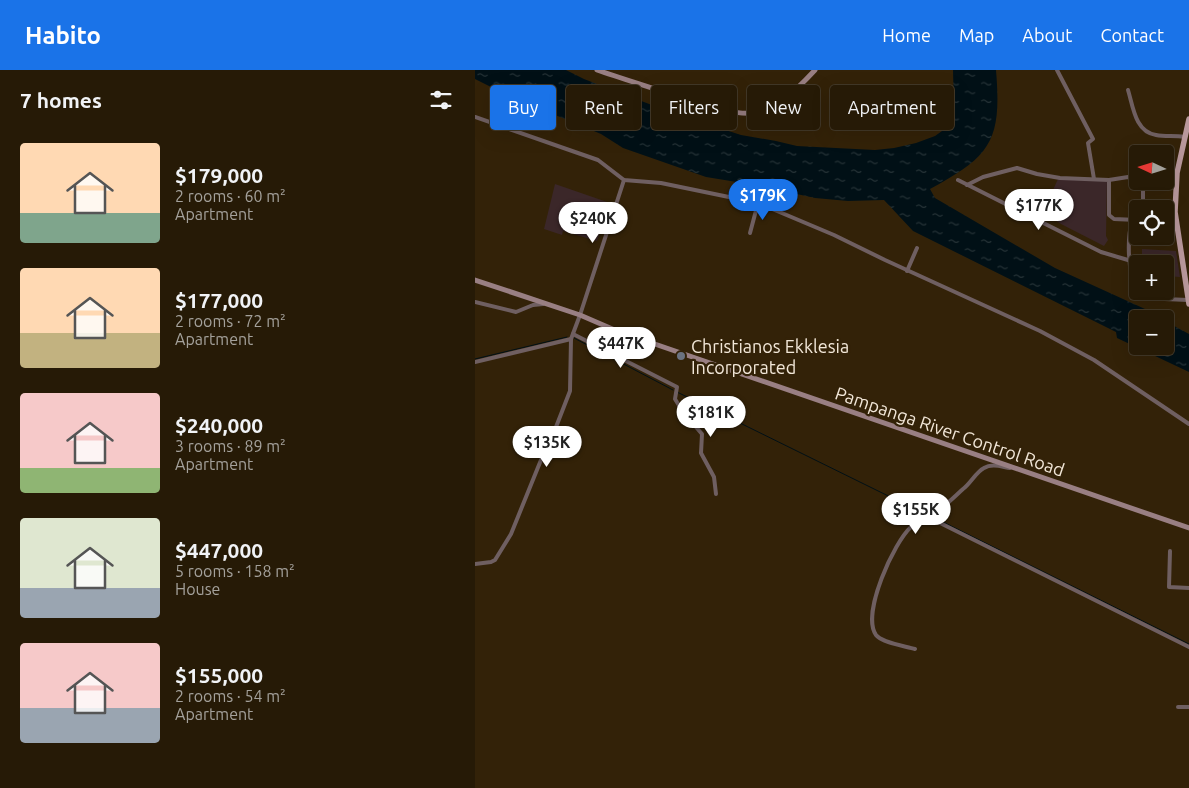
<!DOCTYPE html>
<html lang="en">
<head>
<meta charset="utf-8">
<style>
  :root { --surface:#261a06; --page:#322714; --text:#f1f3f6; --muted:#a4a19b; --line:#423828; --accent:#1a73e8 }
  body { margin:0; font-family:Ubuntu,sans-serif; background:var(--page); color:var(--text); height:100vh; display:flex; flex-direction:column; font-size:19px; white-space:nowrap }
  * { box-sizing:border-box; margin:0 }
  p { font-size:16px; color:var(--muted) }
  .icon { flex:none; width:28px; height:28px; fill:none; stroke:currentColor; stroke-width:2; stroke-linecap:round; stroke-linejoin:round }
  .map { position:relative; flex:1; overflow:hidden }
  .drawer { display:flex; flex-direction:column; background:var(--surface); width:475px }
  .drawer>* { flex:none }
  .banner { position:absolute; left:15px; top:15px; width:475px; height:45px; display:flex; gap:10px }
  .needle { width:32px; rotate:274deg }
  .fabs { position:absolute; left:654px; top:75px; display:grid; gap:10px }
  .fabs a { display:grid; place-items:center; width:45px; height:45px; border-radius:5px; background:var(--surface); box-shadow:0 5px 20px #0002,0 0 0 1px var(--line); font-size:25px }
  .price { position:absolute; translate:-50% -42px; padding:0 11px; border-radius:18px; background:#fff; color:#222; font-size:16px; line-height:32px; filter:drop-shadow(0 1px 2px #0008) }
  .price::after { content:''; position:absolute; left:50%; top:30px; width:15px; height:11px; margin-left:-8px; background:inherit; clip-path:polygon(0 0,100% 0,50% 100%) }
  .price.selected { background:var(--accent); color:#fff }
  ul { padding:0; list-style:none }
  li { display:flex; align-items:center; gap:15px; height:125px; padding:0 20px }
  li span { display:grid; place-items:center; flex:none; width:140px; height:100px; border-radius:5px; color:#555 }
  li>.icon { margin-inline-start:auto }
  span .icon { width:60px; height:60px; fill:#fffc; stroke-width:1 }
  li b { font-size:21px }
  h2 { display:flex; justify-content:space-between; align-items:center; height:60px; padding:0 20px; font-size:21px }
  .chip { padding:0 18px; border-radius:5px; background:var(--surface); box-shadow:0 5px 20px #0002,0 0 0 1px var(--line); font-size:18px; line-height:45px }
  .chip.selected { background:var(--accent); color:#fff }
  header { display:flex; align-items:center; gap:30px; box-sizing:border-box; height:70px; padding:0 25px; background:var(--accent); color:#fff }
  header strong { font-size:24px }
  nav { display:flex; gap:28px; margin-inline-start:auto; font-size:18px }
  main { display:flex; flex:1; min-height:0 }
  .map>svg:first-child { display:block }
  .education { fill:#3b2729 }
  .water { fill:url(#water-ripples) }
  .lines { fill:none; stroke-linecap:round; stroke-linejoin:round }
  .stream { stroke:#011016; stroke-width:1 }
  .street { stroke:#6f5f61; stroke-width:4 }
  .secondary { stroke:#997f83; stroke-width:5 }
  .primary { stroke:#b9989c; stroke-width:5.5 }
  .worship-dot { fill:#6b7280; stroke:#332208; stroke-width:2 }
  .labels { text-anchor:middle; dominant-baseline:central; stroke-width:4.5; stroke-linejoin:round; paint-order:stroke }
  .poi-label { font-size:18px; fill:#f2e7d8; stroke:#332208; text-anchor:start }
  .street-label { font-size:18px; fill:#f2e7d8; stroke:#332208 }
</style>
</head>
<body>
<header>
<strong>Habito</strong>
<nav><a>Home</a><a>Map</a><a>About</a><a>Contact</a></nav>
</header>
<main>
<section class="drawer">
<h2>7 homes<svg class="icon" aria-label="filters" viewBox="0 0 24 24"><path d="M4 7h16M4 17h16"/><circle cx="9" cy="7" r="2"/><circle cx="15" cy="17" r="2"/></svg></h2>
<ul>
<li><span style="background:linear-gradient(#ffd9b3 70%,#7fa58c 0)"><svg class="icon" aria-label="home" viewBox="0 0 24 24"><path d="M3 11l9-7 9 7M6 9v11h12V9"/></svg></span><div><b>$179,000</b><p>2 rooms · 60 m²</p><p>Apartment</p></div></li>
<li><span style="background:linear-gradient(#ffd9b3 65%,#c2b280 0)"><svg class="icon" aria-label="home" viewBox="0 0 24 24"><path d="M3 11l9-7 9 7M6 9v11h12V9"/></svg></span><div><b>$177,000</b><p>2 rooms · 72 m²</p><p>Apartment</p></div></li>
<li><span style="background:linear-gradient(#f6c9c9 75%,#8fb573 0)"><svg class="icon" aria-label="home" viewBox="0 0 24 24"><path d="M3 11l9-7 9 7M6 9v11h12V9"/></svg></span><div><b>$240,000</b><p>3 rooms · 89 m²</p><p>Apartment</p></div></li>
<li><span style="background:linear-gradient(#dfe7d0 70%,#9aa5b1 0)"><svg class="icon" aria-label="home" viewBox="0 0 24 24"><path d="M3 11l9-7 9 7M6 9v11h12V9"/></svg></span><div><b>$447,000</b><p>5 rooms · 158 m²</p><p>House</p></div></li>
<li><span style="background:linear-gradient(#f6c9c9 65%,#9aa5b1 0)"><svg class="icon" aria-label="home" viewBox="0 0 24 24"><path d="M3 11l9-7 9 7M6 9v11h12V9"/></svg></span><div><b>$155,000</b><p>2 rooms · 54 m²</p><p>Apartment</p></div></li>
</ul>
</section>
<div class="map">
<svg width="714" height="718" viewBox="0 0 714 718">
  <defs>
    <pattern id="water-ripples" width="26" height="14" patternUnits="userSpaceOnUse" patternTransform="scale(1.25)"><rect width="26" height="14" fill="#011016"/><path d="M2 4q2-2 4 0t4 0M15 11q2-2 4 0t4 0" fill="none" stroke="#263337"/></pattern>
  </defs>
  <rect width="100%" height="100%" fill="#332208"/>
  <g class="education">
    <polygon points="583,109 632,111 631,166 633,170 629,176 586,154 568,142"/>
    <polygon points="80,114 135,133 122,171 88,161 87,165 69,159"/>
    <polygon points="667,179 701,181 705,207 690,206 690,194 667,194"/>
  </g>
  <path class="water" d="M 0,0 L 91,0 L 109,9 L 195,42 L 266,65 L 301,71 L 322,76 L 400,80 L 419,78 L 441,73 L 460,66 L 474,56 L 479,41 L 478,0 L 521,0 C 527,71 516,86 455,119 L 460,128 L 580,198 L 670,239 L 687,249 L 662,249 L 662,276 L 690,276 L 690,251 L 714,264 L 714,302 L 642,268 L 641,262 L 438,161 L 409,130 L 373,131 L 340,128 L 280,115 L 231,107 L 148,78 L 126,64 L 73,42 L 57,32 L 30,24 L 0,9 Z"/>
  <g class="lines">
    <g class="stream">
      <polyline points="99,268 198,320"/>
      <polyline points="0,289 92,267"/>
      <polyline points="202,322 454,446"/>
      <polyline points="458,447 714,574"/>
    </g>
    <g class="street">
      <polyline points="582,0 618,69 613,73 619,109"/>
      <path d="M 653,20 C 658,36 660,62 681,65 C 691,67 700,65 709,67"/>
      <polyline points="0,47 123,90 149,110 186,113 283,133 359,165 410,190 565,261 619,290 714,354"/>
      <polyline points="483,110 626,182 653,190"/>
      <polyline points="634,110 653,107 662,110"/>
      <polyline points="664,111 668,113 668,139"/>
      <polyline points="492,115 508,107 542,98 562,104 585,108 634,110 634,145 639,149 662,150"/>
      <polyline points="678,139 688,135 700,135"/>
      <path d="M 662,146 L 657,150 C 652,170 653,188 657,208 C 658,216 658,223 666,228 L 713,230"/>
      <polyline points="690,151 700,151"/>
      <polyline points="275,163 283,133"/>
      <polyline points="432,201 442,178"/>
      <polyline points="0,232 41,242 58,235 68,234"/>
      <polyline points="98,264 202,317 200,329 208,342 227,364 226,383 239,407 241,424"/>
      <polyline points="0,292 96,269"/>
      <polyline points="453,447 714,577"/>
      <polyline points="695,481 694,517 714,518"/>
      <polyline points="0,494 16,492 20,490 36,464 68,385 81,357 95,321 96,269 105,245 149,110"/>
      <path d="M 440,579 C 430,576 407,573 401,565 C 386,544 419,472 436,457 C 442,452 450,450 456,446 C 467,439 478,428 488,419 C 496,413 501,402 509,398 C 517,393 527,397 535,398"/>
      <polyline points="703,637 714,637"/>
    </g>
    <g class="secondary">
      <path d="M 122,0 C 145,8 168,15 192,23 C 216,31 264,50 289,41 C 307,35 328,13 340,0"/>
      <polyline points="0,210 105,245 142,261 714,458"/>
    </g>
    <polyline class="primary" points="714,49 702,103 700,142 714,234"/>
  </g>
  <circle class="worship-dot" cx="206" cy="286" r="5"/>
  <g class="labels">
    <g class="poi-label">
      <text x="216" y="276">Christianos Ekklesia<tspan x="216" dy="21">Incorporated</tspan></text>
    </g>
    <g class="street-label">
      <text transform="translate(475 361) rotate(19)">Pampanga River Control Road</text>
    </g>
  </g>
</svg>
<div class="fabs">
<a><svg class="needle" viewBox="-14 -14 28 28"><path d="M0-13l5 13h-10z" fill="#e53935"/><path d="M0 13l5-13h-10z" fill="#a4a19b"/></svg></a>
<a><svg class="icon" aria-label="locate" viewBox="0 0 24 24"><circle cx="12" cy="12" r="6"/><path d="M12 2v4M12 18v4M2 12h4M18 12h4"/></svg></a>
<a>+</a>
<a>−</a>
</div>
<b class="price selected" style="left:288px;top:151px">$179K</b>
<b class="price" style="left:564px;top:161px">$177K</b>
<b class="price" style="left:118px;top:174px">$240K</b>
<b class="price" style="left:146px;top:299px">$447K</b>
<b class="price" style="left:236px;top:368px">$181K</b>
<b class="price" style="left:72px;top:398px">$135K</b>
<b class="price" style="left:441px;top:465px">$155K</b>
<div class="banner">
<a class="chip selected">Buy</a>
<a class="chip">Rent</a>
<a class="chip">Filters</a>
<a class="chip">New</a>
<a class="chip">Apartment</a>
</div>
</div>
</main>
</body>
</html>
